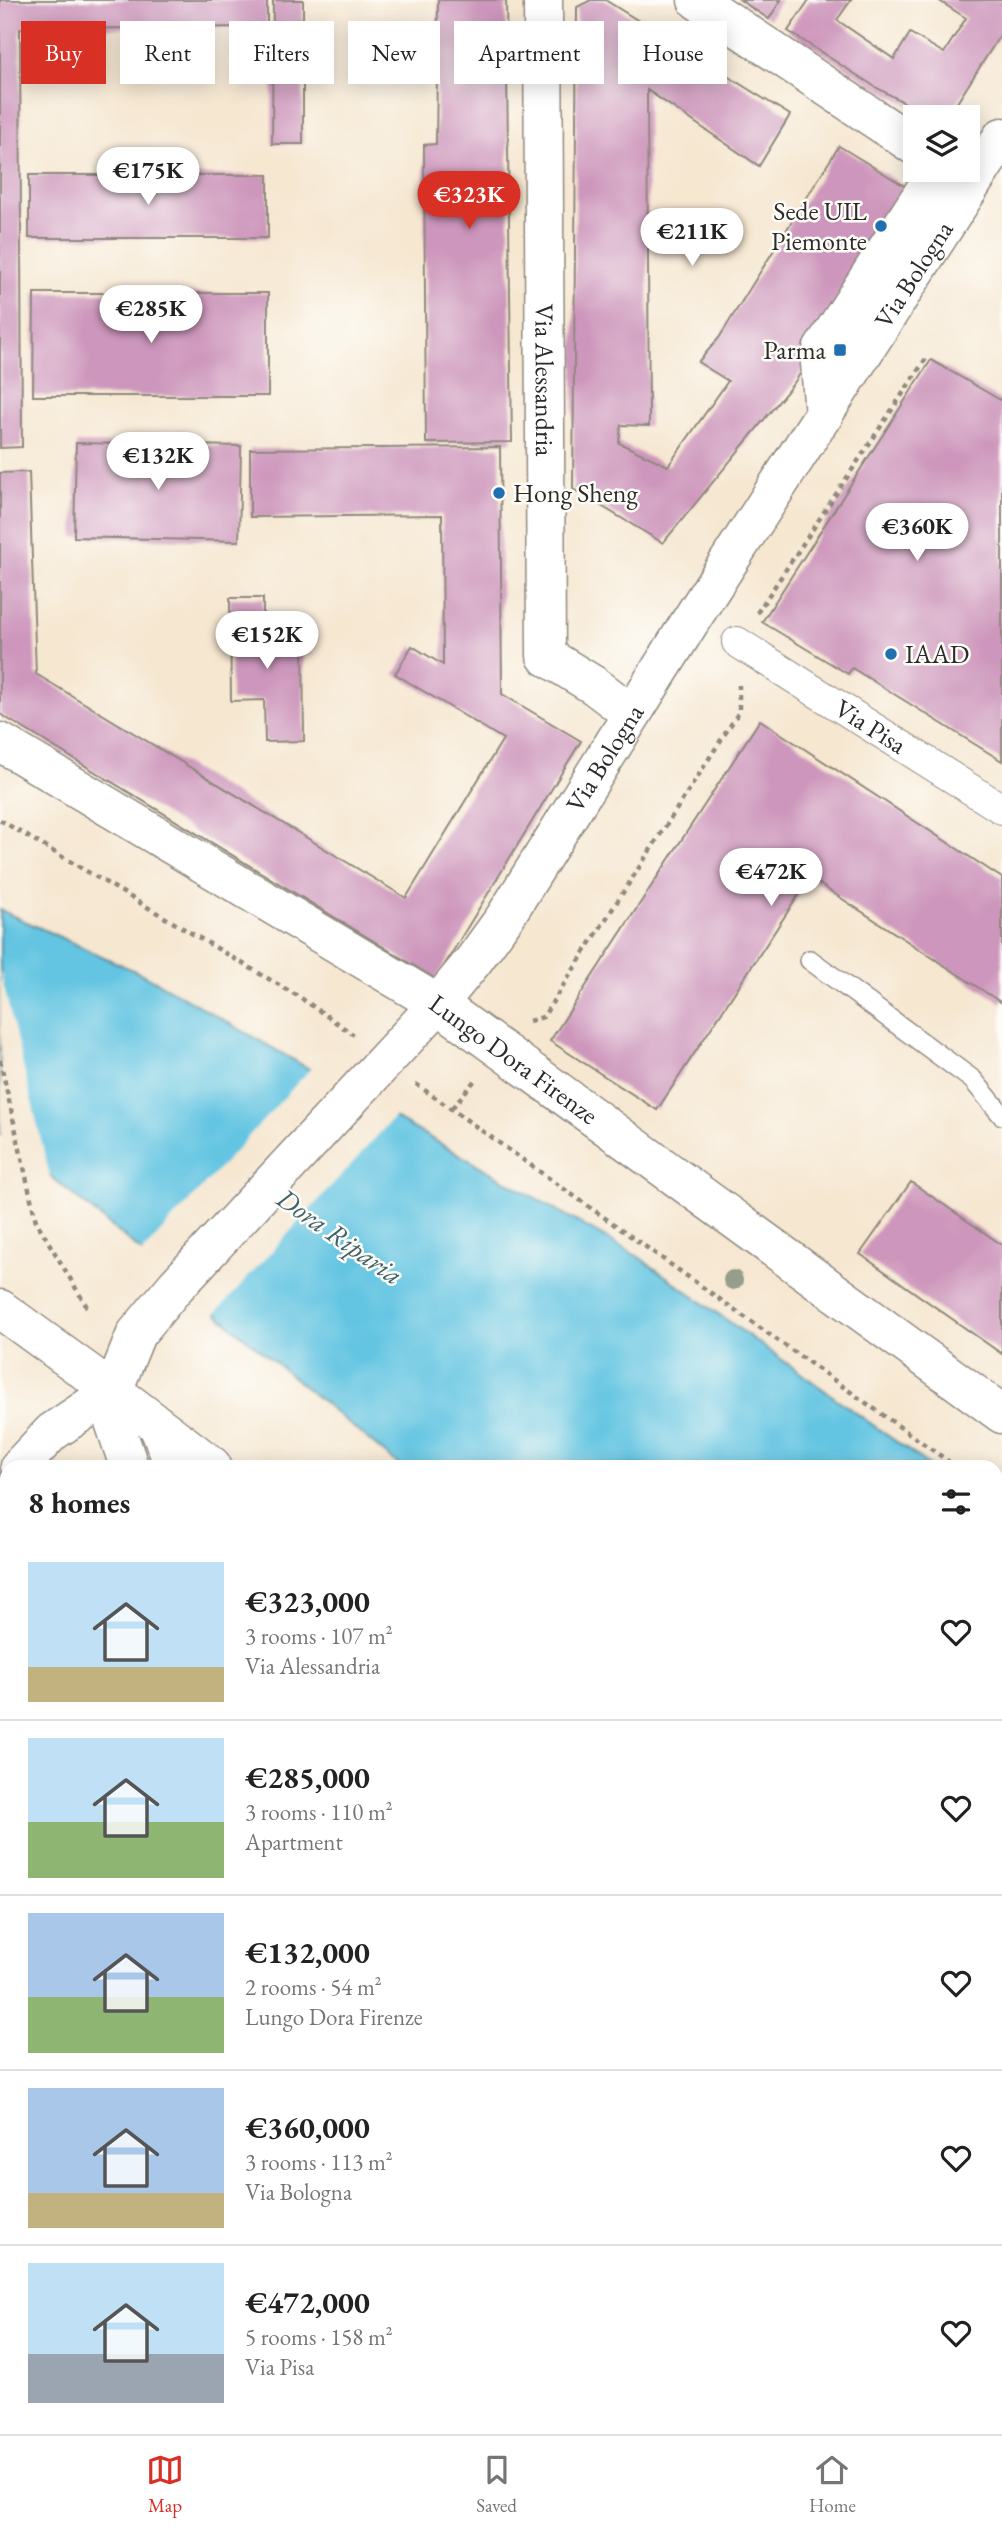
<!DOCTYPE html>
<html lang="en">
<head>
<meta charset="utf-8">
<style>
  :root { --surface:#fff; --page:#f2f2f2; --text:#222; --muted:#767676; --line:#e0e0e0; --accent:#d93025 }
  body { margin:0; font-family:"EB Garamond",serif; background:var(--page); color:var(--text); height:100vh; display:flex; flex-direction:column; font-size:26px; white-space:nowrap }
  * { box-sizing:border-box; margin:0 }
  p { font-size:23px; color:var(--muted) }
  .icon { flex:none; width:38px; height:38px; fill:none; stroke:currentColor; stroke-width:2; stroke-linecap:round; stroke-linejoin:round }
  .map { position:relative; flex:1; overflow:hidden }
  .side { position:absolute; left:0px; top:1460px; width:1003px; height:975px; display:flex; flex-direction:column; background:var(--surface); border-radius:21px 21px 0 0; box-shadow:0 4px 18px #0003 }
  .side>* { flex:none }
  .guide { position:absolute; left:21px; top:21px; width:961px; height:63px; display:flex; gap:14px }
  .buttons { position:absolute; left:903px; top:105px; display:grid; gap:14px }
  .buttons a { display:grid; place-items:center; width:77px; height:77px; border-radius:0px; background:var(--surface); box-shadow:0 4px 18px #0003; font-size:35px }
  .price { position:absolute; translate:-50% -60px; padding:0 16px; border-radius:24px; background:#fff; color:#222; font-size:23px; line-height:46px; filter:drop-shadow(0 2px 4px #0008) }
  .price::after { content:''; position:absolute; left:50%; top:42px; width:21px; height:16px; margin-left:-10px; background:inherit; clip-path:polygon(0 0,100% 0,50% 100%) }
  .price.selected { background:var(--accent); color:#fff }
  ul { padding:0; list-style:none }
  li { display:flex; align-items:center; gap:21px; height:175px; padding:0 28px }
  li+li { border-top:2px solid var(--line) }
  li span { display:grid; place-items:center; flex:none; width:196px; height:140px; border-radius:0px; color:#555 }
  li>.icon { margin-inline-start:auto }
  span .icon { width:84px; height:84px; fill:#fffc; stroke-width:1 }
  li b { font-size:30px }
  h2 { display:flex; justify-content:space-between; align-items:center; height:84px; padding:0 28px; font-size:30px }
  .tag { padding:0 24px; border-radius:0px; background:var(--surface); box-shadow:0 4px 18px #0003; font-size:24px; line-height:63px }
  .tag.selected { background:var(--accent); color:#fff }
  .menu { display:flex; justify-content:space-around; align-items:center; height:98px; border-top:2px solid var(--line); background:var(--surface); font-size:19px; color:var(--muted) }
  .menu a { display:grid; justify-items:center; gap:4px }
  .menu .selected { color:var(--accent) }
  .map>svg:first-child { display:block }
  .water { fill:#63c5e2; stroke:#477886; stroke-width:2 }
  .pier { fill:#f6e7d1 }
  .building { fill:#cd96bc }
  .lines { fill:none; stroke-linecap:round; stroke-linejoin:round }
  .service-casing { stroke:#90897e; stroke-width:22 }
  .pedestrian-casing { stroke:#90897e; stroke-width:32 }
  .minor-casing { stroke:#90897e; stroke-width:41 }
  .tertiary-casing { stroke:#90897e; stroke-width:41 }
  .path { stroke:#90897e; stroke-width:4.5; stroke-dasharray:5 5; stroke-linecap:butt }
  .service { stroke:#fff; stroke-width:19 }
  .pedestrian { stroke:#fff; stroke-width:30 }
  .minor { stroke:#fff; stroke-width:38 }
  .tertiary { stroke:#fff; stroke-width:38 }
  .tree { fill:#969d8a }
  .poi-dot { fill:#1f6fb2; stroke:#fdfcf7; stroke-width:2.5 }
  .labels { text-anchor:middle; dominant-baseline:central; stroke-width:5; stroke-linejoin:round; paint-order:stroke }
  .poi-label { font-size:26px; fill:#2b2b2b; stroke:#fdfcf7; text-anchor:end }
  .street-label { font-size:26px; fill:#2b2b2b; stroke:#fdfcf7 }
  .water-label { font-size:28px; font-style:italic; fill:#3f616b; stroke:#fdfcf7 }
</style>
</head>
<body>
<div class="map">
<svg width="1002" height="2434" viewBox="0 0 1002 2434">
  <rect width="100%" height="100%" fill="#fdfcf7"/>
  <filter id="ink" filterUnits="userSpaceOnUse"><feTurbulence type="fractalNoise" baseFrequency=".0143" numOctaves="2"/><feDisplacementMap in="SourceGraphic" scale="14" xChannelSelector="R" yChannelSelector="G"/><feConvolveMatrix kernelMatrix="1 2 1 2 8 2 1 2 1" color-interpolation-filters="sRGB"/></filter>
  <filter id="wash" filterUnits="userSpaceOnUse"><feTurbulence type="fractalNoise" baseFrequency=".00686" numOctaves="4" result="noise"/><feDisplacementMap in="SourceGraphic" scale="28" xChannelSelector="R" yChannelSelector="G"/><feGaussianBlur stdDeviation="1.57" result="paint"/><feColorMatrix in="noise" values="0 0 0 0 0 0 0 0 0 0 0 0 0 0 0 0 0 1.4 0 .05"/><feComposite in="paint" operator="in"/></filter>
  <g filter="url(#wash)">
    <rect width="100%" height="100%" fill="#f6e7d1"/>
    <g class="water">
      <polygon points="0,910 148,977 639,1257 930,1466 400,1466 0,1134"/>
      <polygon points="996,1514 1002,1518 1002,1909 996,1905"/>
    </g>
    <g class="pier">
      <polygon points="0,971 51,1181 1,1140"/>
      <polygon points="312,1067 396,1115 213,1316 140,1255"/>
    </g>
    <g id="blocks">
      <g class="building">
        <polygon points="0,0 267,0 267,27 20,29 22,447 0,448"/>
        <polygon points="273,0 303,0 303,144 272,144"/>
        <polygon points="438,0 506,0 512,442 426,443 424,145 436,144"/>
        <polygon points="591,0 605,0 790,115 759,166 647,90 649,426 621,425 619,443 668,466 728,381 698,362 719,338 839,146 916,193 794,383 663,543 573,489 577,7"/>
        <polygon points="740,0 781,0 769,19"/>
        <polygon points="809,0 851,0 837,20 894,59 910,33 944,53 966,18 938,0 1002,0 1002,32 948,117 931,117 877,88 788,31"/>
        <rect x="29" y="175" width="239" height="63"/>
        <polygon points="34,293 268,293 268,396 33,396"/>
        <polygon points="931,360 1002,401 1002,761 852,668 848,674 762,622"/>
        <polygon points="76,443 241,446 239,541 74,537"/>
        <polygon points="500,447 502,694 581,741 436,979 0,714 0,473 29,472 36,674 406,898 503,739 395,674 412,646 443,665 442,515 250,517 250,449"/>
        <polygon points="230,598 263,598 263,638 303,637 304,741 265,742 264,700 231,701"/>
        <polygon points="760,720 1002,878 1002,1003 810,878 657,1110 550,1041"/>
        <polygon points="911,1182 1002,1245 1002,1354 860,1254"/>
        <polygon points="0,1581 7,1586 7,1670 1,1676 7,1682 7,1686 0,1693"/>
        <rect x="0" y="2075" width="7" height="81"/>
        <polygon points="1002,2141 1002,2285 996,2293 996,2150"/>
        <polygon points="0,2232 7,2232 7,2314 0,2315"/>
        <polygon points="38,2427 130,2427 130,2434 39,2434"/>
        <polygon points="372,2427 445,2427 452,2429 453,2434 372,2434"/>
        <polygon points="496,2427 681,2427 676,2434 505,2434"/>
        <polygon points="882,2427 915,2427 910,2434 891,2434"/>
      </g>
    </g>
  </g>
  <g filter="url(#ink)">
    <use href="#blocks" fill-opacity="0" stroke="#90897e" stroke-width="2"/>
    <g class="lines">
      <g class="service-casing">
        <g id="service">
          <polyline points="810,960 973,1080 1002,1115"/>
          <polyline points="148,1426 164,1466"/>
          <polyline points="230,2427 231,2434"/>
          <polyline points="272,2427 272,2434"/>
        </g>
      </g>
      <g class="pedestrian-casing">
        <g id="pedestrian">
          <path id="s1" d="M 737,642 L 1002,809"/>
        </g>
      </g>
      <g class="minor-casing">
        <g id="minor">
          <path id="s2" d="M 543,0 L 546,656 L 595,686 L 632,714"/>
          <polyline points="697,0 915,146"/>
          <polyline points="824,415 820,363 822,350 927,187 954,170"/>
          <polyline points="20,1466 52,1432 113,1391"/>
          <polyline points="0,1509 7,1514"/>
          <polyline points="996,2075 1002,2066"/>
          <polyline points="0,2189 7,2188"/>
          <polyline points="736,2434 741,2427"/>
        </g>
      </g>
      <g class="tertiary-casing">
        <g id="tertiary">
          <path id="s3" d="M 0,742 L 438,1004 L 1002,1414"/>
          <polyline points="0,1309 113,1391 212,1466"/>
          <path id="s4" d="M 129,1466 L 113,1419 L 113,1391 L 136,1334 L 175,1287 L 438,1004 L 474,960 L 505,917 L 693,617 L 1002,137"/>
          <polyline points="996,2033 1002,2038"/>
          <polyline points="188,2427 188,2434"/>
          <polyline points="327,2427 327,2434"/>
        </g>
      </g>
      <g class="path">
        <polyline points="757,613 927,357"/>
        <polyline points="0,820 301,998 354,1035"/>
        <polyline points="529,1021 543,1017 739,712 739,685"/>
        <polyline points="0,1060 36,1221 87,1307"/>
        <polyline points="416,1084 955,1466"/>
        <polyline points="452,1108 475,1080"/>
        <polyline points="996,1496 1002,1500"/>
        <polyline points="996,1926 1002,1931"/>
      </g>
      <use href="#service" class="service"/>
      <use href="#pedestrian" class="pedestrian"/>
      <use href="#minor" class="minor"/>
      <use href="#tertiary" class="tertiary"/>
    </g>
    <circle class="tree" cx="733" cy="1280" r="10"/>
  </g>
  <g class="poi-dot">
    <circle cx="881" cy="226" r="7"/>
    <rect x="833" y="343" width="14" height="14" rx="3.5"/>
    <circle cx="499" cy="493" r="7"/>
    <circle cx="891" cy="654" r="7"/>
  </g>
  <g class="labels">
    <g class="poi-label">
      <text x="867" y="211">Sede UIL<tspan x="867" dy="30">Piemonte</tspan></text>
      <text x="826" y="350">Parma</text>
      <text x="513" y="493" text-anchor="start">Hong Sheng</text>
      <text x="905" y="654" text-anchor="start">IAAD</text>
    </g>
    <g class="street-label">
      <text stroke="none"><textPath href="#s4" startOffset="1458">Via Bologna</textPath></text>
      <text stroke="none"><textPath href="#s2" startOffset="380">Via Alessandria</textPath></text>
      <text stroke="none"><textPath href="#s1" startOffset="158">Via Pisa</textPath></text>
      <text stroke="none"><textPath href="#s4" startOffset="884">Via Bologna</textPath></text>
      <text stroke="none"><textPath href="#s3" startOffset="604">Lungo Dora Firenze</textPath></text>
    </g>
    <g class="water-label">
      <text transform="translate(340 1236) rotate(35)">Dora Riparia</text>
    </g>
  </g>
</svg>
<div class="buttons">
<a><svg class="icon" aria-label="layers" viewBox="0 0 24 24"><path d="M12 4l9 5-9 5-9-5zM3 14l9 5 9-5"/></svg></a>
</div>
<b class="price" style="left:148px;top:207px">€175K</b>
<b class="price selected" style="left:469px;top:231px">€323K</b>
<b class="price" style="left:692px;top:268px">€211K</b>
<b class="price" style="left:151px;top:345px">€285K</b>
<b class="price" style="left:158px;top:492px">€132K</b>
<b class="price" style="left:917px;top:563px">€360K</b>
<b class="price" style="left:267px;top:671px">€152K</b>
<b class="price" style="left:771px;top:908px">€472K</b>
<div class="guide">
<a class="tag selected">Buy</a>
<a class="tag">Rent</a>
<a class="tag">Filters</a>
<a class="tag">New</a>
<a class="tag">Apartment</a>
<a class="tag">House</a>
</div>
<section class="side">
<h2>8 homes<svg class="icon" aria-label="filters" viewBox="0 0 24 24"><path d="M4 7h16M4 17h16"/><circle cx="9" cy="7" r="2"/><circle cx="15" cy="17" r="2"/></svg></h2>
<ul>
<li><span style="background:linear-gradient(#bfe0f5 75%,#c2b280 0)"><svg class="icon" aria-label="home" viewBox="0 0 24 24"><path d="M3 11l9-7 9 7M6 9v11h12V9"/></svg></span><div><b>€323,000</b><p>3 rooms · 107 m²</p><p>Via Alessandria</p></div><svg class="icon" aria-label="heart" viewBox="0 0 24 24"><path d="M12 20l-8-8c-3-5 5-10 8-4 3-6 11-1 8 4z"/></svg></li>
<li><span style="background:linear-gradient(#bfe0f5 60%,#8fb573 0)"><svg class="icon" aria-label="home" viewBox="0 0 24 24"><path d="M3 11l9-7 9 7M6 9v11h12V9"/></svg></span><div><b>€285,000</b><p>3 rooms · 110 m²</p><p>Apartment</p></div><svg class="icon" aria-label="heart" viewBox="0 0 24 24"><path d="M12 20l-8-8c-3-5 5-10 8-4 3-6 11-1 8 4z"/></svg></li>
<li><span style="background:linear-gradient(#a9c7e8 60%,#8fb573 0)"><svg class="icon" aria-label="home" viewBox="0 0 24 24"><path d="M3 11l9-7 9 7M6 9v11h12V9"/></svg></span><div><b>€132,000</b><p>2 rooms · 54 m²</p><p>Lungo Dora Firenze</p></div><svg class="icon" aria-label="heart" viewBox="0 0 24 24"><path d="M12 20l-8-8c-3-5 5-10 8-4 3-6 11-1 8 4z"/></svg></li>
<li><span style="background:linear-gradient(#a9c7e8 75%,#c2b280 0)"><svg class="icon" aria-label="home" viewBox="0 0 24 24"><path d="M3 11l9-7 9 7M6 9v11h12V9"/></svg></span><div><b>€360,000</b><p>3 rooms · 113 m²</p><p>Via Bologna</p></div><svg class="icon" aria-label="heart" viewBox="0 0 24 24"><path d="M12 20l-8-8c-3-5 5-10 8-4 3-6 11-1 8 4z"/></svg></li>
<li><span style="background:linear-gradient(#bfe0f5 65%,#9aa5b1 0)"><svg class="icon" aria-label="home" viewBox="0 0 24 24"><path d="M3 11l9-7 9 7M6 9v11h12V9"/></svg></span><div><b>€472,000</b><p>5 rooms · 158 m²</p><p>Via Pisa</p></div><svg class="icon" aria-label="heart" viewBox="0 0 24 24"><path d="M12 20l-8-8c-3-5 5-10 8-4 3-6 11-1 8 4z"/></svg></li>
</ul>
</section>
</div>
<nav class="menu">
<a class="selected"><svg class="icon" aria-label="map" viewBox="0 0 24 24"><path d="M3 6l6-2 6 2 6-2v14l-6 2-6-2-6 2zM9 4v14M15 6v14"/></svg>Map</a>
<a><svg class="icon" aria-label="saved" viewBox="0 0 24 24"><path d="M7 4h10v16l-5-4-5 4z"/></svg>Saved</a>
<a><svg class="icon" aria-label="home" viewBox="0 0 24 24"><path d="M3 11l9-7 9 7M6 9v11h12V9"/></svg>Home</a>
</nav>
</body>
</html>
